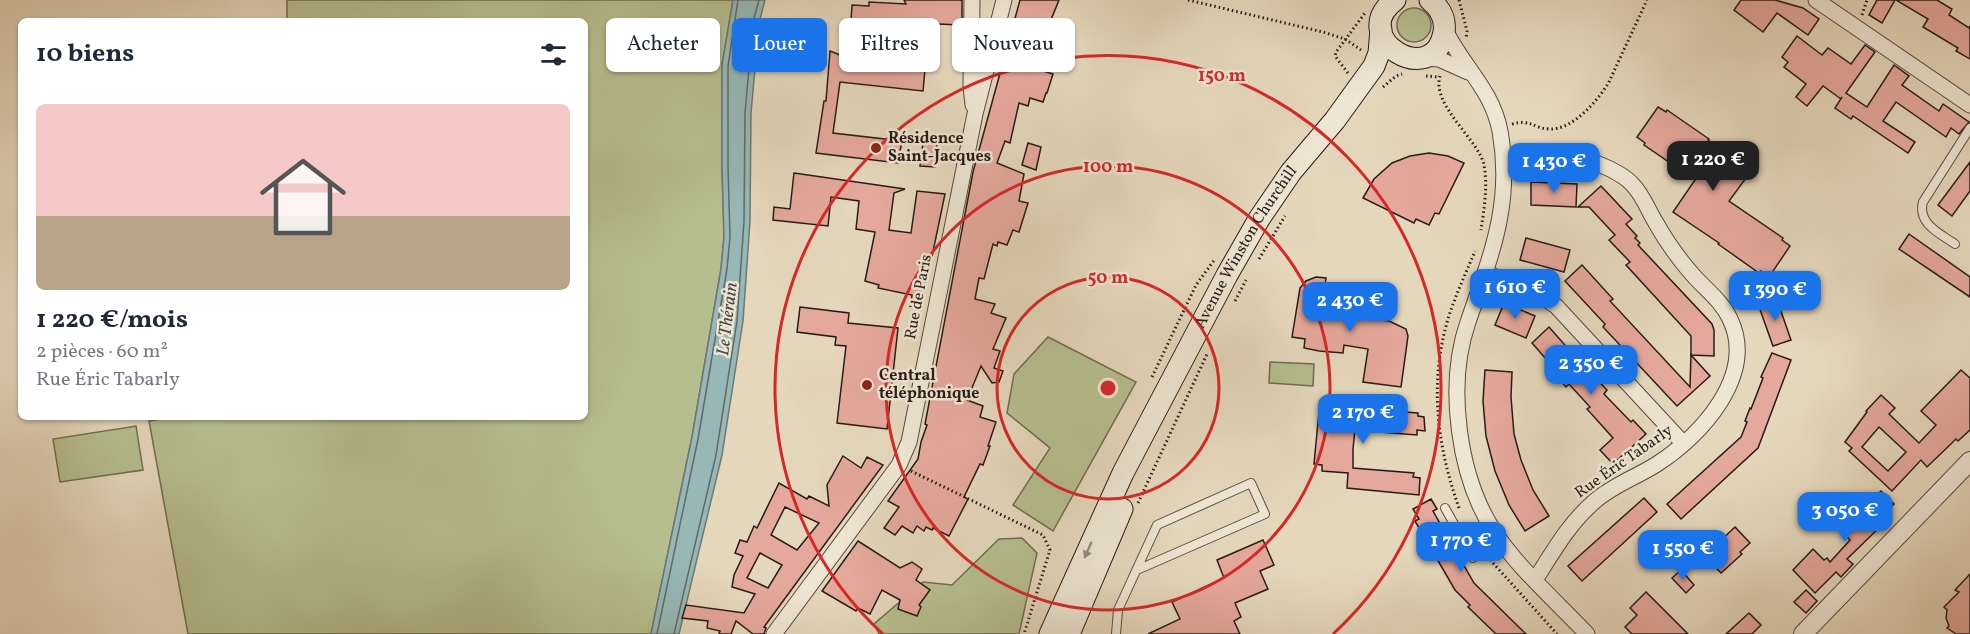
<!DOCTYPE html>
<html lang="fr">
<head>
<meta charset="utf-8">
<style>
  :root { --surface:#fff; --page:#f2f2f3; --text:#1f2937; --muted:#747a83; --line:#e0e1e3; --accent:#1a73e8 }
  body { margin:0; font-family:Vollkorn,serif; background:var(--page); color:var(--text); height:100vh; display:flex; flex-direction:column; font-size:22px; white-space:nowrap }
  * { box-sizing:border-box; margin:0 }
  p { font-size:20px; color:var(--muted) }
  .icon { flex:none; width:33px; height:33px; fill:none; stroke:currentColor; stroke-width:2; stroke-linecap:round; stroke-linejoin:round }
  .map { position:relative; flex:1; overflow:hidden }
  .panel { position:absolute; left:18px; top:18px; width:570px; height:402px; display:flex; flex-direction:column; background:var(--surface); border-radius:9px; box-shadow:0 2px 4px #0004 }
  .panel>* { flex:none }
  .guide { position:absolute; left:606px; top:18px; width:570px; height:54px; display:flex; gap:12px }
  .price { position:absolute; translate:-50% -51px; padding:0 14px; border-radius:12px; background:var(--accent); color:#fff; font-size:20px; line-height:39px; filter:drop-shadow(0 2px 3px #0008) }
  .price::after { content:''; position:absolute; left:50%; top:36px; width:18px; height:14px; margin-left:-9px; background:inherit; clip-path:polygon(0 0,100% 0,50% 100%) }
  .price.active { background:#222; color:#fff }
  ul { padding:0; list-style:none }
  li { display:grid; align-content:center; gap:12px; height:318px; padding:0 18px }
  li+li { border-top:2px solid var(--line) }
  li span { display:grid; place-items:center; height:186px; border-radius:9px; color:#555 }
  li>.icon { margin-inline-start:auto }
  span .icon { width:108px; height:108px; fill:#fffc; stroke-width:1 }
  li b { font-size:26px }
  h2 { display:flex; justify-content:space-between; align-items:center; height:72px; padding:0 18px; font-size:26px }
  .chip { padding:0 21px; border-radius:9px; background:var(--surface); box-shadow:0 2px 4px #0004; font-size:21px; line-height:54px }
  .chip.active { background:var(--accent); color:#fff }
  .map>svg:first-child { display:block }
  .green { fill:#b6be8f; stroke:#6f6c53; stroke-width:1.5 }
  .water { fill:#97b8b7; stroke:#6b7977; stroke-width:1.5 }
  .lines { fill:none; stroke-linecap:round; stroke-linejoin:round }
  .shore { stroke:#606a67; stroke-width:1.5 }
  .building { fill:#e5a89c; stroke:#281b17; stroke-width:1.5; fill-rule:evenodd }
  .service-casing { stroke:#574a40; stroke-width:10 }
  .minor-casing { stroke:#574a40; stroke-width:17 }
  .tertiary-casing { stroke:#574a40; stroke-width:20 }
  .secondary-casing { stroke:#281b17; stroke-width:23 }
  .path { stroke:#281b17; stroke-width:3; stroke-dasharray:1.5 3; stroke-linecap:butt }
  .service { stroke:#eee5d3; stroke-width:8 }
  .minor { stroke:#eee5d3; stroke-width:15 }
  .tertiary { stroke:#eee5d3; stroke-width:18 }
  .secondary { stroke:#eee5d3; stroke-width:21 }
  .oneway { fill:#958a7e }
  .ring { fill:none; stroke:#d62828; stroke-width:3 }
  .poi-dot { fill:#8f2418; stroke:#eee5d3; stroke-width:2 }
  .labels { text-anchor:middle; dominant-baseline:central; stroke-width:5; stroke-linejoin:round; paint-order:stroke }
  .poi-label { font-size:16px; font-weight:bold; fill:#281b17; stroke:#eee5d3; text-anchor:start }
  .street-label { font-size:16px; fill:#281b17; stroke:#eee5d3 }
  .water-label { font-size:18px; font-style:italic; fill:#494a47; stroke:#eee5d3 }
  .centre { fill:#d62828; stroke:#eee5d3; stroke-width:3 }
  .ring-label { font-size:18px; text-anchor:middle; font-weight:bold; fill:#d62828; stroke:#eee5d3; stroke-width:5; stroke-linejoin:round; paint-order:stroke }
</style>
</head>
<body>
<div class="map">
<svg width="1970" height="634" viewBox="0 0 1970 634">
  <rect width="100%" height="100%" fill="#e5d7bc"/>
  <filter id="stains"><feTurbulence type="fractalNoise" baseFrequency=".00333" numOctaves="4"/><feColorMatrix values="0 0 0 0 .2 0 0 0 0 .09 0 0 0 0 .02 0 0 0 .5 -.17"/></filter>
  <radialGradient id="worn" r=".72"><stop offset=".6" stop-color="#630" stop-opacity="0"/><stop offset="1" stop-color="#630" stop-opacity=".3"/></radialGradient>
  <g class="green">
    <polygon points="287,0 733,0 722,65 722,166 724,237 721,269 692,437 651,634 188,634 149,421 171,417 585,417 585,21 287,21"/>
    <circle cx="1414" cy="25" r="17"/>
    <polygon points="1048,337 1136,382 1053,531 1013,505 1050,448 1007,413 1014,374"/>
    <polygon points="1270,362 1314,364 1313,386 1269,383"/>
    <polygon points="136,426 143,470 60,482 53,439"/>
    <polygon points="1022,538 1037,553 1019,634 879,634 874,624 923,582 952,585 999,539"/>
  </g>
  <polygon class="water" points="733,0 765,0 759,23 751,113 750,221 743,321 722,455 679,634 651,634 692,437 721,269 724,237 722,166 722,65"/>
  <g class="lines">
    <g class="shore">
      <polyline points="657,634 698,439 727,269 730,237 728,166 728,66 738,0"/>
      <polyline points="674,634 716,455 737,321 744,221 745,113 753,22 759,0"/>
    </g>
  </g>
  <g class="building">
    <polygon points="904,0 962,0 962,25 913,23 913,20 889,19 889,22 851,21 852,5 869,6 869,2 906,4"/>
    <polygon points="1020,0 1059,0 1046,32 1031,28 1020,64 1053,74 1047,93 1046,93 1043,102 1030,98 1028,106 1019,103 1010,143 1005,141 997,163 1024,174 1019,201 1028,203 1019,232 1013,230 1007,245 998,242 997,246 993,244 984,279 979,278 975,299 995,304 991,313 1006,318 993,349 1000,351 994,368 1003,371 999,382 992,383 981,366 967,400 983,406 980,417 996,422 988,446 990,446 983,465 980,464 964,497 968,499 949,536 933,528 932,530 926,527 924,531 917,526 913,533 902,526 895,535 884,528 899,507 888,501 918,459 921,442 927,425 925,424 973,172"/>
    <polygon points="1741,0 1775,0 1803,8 1819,19 1808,35 1777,13 1763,32 1734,10"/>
    <polygon points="1877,0 1895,0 1882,23 1869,15"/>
    <polygon points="1896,0 1937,0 1952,9 1949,15 1969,28 1970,26 1970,59 1956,51 1958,48 1923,27 1928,19"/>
    <polygon points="1797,36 1822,55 1828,48 1851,64 1865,45 1875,52 1846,93 1867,107 1894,65 1909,76 1902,85 1939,111 1943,104 1969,122 1959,134 1951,128 1946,137 1896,102 1883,121 1915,142 1908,153 1853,116 1851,119 1835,108 1842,97 1841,99 1823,86 1807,106 1796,97 1806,84 1784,67 1788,62 1782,57"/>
    <polygon points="830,51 855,61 925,69 923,91 840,82 833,133 902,141 898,163 816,153 824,101 826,101"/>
    <polygon points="1658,107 1666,112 1667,110 1709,139 1708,140 1752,170 1729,201 1783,238 1782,240 1790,246 1769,277 1761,271 1759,273 1718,244 1719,243 1673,212 1695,180 1644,145 1645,143 1637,137"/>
    <polygon points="923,143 937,144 935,167 920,166"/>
    <polygon points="1028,143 1041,147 1036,170 1022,165"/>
    <polygon points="1429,153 1448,156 1464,163 1439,214 1435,213 1429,225 1416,219 1414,223 1363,198 1374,179 1392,163 1410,156"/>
    <polygon points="1970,162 1970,191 1952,216 1938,205"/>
    <polygon points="794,173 905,189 894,193 889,230 911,233 917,191 945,194 930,266 928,266 921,307 910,306 912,295 878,288 879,285 865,281 875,232 856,229 859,201 831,197 828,226 773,220 774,207 790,209"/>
    <polygon points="1531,182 1577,184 1576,207 1531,205"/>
    <polygon points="1601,186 1632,219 1626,224 1637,236 1635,238 1640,243 1638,245 1712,324 1714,330 1714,356 1691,355 1691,336 1626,265 1630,262 1609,240 1615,235 1589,207 1578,207"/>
    <polygon points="1909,234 1970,277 1970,297 1899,249"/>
    <polygon points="1526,238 1570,250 1564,272 1520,260"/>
    <polygon points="1582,265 1613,299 1610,301 1690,387 1691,355 1710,376 1677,406 1603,327 1605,324 1565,281"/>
    <polygon points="1316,277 1326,278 1324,294 1351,298 1348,316 1389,321 1406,329 1408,336 1401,387 1363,382 1368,349 1344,345 1343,353 1319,351 1304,348 1305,339 1292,337 1300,288 1306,281"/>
    <polygon points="1776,297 1791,340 1773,346 1758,304"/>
    <polygon points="1504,303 1535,316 1526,338 1495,325"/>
    <polygon points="800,307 849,313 848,323 898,328 887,429 837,423 846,346 835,345 836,337 797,332"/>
    <polygon points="1549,327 1571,352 1568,355 1590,377 1592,374 1607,390 1604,394 1631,422 1633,420 1646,434 1613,464 1600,450 1613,438 1587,409 1590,407 1569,384 1566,387 1551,370 1554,368 1532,343"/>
    <polygon points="1772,353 1791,360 1758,448 1681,519 1667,504 1741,437 1747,422 1745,421 1750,408 1751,409 1763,378 1761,377"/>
    <polygon points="1485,370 1512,372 1511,397 1514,434 1521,460 1533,490 1549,516 1525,531 1509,505 1495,471 1486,436 1483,401"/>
    <path d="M 1961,370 L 1970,378 L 1970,430 L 1958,441 L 1956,439 L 1927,467 L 1921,460 L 1892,491 L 1849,451 L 1852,448 L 1845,442 L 1867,412 L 1866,411 L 1881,395 L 1895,408 L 1889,414 L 1919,443 L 1936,425 L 1921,411 ZM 1879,427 L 1906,452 L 1888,471 L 1862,447 Z"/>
    <polygon points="1320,401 1340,403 1340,407 1418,413 1418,416 1424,417 1425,431 1417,430 1417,435 1355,430 1353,449 1353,468 1414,473 1413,477 1420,478 1419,495 1347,488 1348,473 1322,471 1322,465 1314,464"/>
    <path d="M 843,456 L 861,468 L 867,457 L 883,465 L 764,627 L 766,628 L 764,634 L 753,634 L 736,621 L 731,634 L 719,634 L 720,631 L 707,628 L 708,621 L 682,618 L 686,605 L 744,613 L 755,594 L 732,587 L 734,575 L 743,556 L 735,553 L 740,540 L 747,542 L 754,526 L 757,528 L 779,483 L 807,499 L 809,496 L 829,506 L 827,485 ZM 785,507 L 819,523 L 797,550 L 771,535 ZM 760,553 L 782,565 L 768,588 L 747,578 Z"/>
    <polygon points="1881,491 1894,504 1878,520 1882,525 1847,559 1853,564 1841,577 1836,572 1815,593 1793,570 1813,549 1824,560 1827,558 1830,562 1850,540 1845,535 1850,530 1841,521 1860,502 1864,507"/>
    <polygon points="1644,498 1657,512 1582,581 1568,566"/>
    <polygon points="1431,499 1437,509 1433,511 1474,583 1526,634 1496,634 1468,607 1470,605 1455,590 1415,521 1419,519 1413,509"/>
    <polygon points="1735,527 1750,543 1740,552 1742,554 1721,573 1694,545 1705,537 1714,547"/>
    <polygon points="1263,540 1274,565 1260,571 1268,589 1235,603 1241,617 1234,621 1240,634 1148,634 1180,619 1172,602 1224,578 1217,560"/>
    <polygon points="858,541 900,568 912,562 922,569 916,580 930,590 919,605 921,607 917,616 898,609 900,600 882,590 870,614 858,608 856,611 822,591"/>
    <polygon points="1681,570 1694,585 1686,593 1672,578"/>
    <polygon points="1970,574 1970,634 1956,634 1947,628 1949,626 1946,618 1947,610 1944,607 1959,592 1955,590"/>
    <polygon points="1806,590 1817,601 1806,613 1794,602"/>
    <polygon points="1646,592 1688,634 1632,634 1625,627 1637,615 1630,608"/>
    <polygon points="1749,613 1761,625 1752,634 1726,634"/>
  </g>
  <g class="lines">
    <g class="service-casing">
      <g id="service">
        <path d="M 1955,244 C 1941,234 1917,224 1923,202 L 1970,128"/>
        <polyline points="1445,508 1473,558"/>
        <polyline points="1116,634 1118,610 1157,525 1251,483 1265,514 1137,570"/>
      </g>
    </g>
    <g class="minor-casing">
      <g id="minor">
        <polyline points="972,0 971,86 973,105"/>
        <polyline points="1816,0 1970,105"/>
        <path d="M 1444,28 C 1462,66 1492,89 1500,131 C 1513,204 1491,255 1468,322 C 1446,385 1458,477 1495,533 C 1520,570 1556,601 1587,634"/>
        <polyline points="1420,58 1439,59 1468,72"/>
        <path d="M 1504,164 C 1543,156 1572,150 1610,169 C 1618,173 1626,177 1632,184 C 1643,195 1648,210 1656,223 C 1666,241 1679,259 1692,274 C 1705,289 1722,301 1730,319 C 1757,375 1701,436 1657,464 C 1637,477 1613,485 1595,501 C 1569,523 1553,552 1535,580"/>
        <polyline points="1485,273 1535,292 1556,306 1683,443"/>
        <polyline points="774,634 899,465 909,442 975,114 1004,0"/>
      </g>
    </g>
    <g class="tertiary-casing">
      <polyline id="tertiary" points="1803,634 1970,461"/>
    </g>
    <g class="secondary-casing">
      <g id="secondary">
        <path d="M 1395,0 C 1345,38 1434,91 1444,32 C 1446,19 1440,8 1430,0"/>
        <path id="s1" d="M 1050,634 L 1123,473 L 1227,275 L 1259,219 L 1291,172 L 1335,120 L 1374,66 L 1379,53 L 1381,29"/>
        <polyline points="1069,634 1122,509"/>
      </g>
    </g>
    <g class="path">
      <polyline points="1188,0 1323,32 1345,39 1361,50"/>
      <polyline points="1459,0 1467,31 1466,39"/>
      <polyline points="1862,15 1867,0"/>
      <polyline points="1348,73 1335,56 1336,52 1365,13"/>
      <polyline points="1426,76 1439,77"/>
      <path d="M 1440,76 C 1431,105 1479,140 1484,165 C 1488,185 1484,210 1481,230"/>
      <polyline points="1383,87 1396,76 1402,74"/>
      <path d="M 1512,124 C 1532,119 1532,128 1549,129 C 1573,130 1596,102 1608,84 L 1647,0"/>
      <polyline points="1259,259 1285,216"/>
      <polyline points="1235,301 1246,280"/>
      <polyline points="1152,377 1196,285 1215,259"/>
      <polyline points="911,471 1043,535 1050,550 1024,634"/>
      <polyline points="1138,503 1207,354"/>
      <path d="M 1459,508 C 1437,446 1429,383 1448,319 C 1455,296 1466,273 1475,251"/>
      <polyline points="1484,553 1557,634"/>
    </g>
    <use href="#service" class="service"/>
    <use href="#minor" class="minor"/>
    <use href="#tertiary" class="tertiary"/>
    <use href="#secondary" class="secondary"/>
  </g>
  <defs><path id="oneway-solid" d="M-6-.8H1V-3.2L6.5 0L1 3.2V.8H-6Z" transform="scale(1.5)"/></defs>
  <use class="oneway" href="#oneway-solid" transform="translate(1088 550) rotate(114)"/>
  <g class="ring">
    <circle cx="1108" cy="388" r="111"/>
    <circle cx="1108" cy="388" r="222"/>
    <path d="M883 634A333 333 0 1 1 1333 634"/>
  </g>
  <g class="poi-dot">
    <circle cx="876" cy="148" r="6"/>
    <circle cx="867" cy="385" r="6"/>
  </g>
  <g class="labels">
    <g class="poi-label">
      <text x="888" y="139">Résidence<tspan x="888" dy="18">Saint-Jacques</tspan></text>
      <text x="879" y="376">Central<tspan x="879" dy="18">téléphonique</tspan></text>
    </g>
    <g class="street-label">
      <text stroke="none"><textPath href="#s1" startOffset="434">Avenue Winston Churchill</textPath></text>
      <text transform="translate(919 297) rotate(-79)">Rue de Paris</text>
      <text transform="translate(1624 462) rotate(-35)">Rue Éric Tabarly</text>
    </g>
    <g class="water-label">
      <text transform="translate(728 319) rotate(-83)">Le Thérain</text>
    </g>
  </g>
  <circle cx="1108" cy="388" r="9" class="centre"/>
  <g class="ring-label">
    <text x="1222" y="81">150 m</text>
    <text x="1108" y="172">100 m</text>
    <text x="1108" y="283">50 m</text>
  </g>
  <rect width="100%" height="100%" filter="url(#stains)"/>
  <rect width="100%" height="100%" fill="url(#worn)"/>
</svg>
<b class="price active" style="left:1713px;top:192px">1 220 €</b>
<b class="price" style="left:1554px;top:194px">1 430 €</b>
<b class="price" style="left:1515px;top:320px">1 610 €</b>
<b class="price" style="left:1775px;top:322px">1 390 €</b>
<b class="price" style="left:1350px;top:333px">2 430 €</b>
<b class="price" style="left:1591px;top:396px">2 350 €</b>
<b class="price" style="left:1363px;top:445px">2 170 €</b>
<b class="price" style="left:1845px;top:543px">3 050 €</b>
<b class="price" style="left:1461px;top:573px">1 770 €</b>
<b class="price" style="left:1683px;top:581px">1 550 €</b>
<div class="guide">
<a class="chip">Acheter</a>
<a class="chip active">Louer</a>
<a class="chip">Filtres</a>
<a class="chip">Nouveau</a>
</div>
<section class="panel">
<h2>10 biens<svg class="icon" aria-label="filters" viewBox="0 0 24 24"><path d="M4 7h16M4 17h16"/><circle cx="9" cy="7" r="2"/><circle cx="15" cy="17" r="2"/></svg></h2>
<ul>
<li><span style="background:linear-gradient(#f6c9c9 60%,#b9a48a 0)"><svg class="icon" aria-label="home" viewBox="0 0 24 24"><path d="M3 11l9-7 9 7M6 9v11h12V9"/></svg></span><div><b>1 220 €/mois</b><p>2 pièces · 60 m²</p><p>Rue Éric Tabarly</p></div></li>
</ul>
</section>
</div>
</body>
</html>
